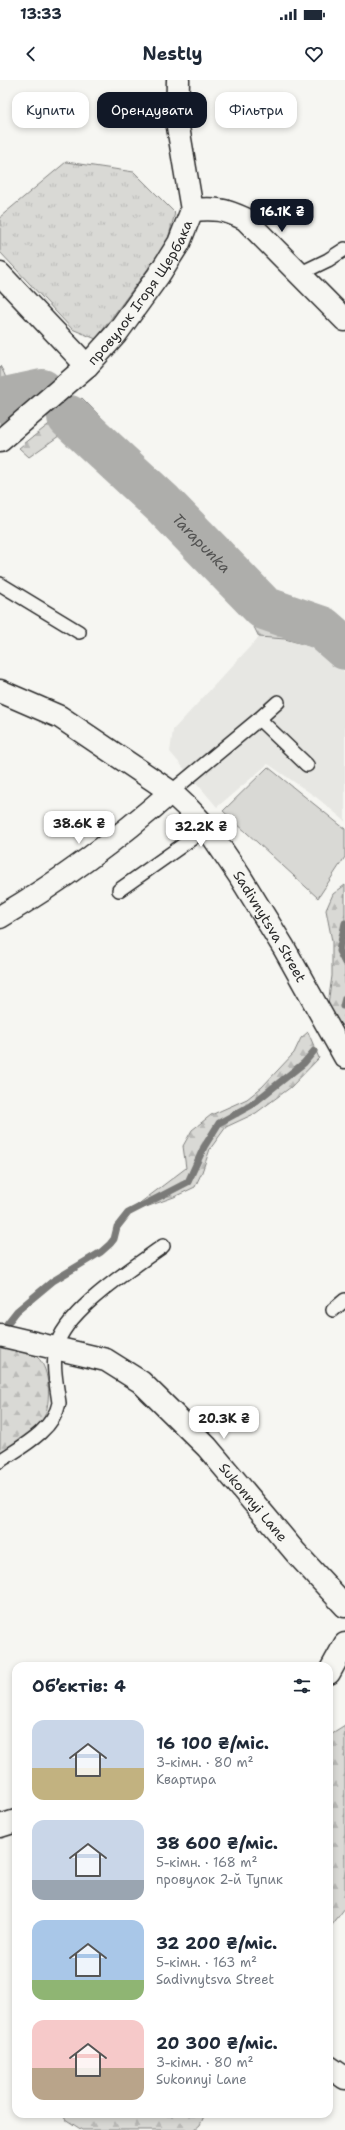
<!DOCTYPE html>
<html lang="uk">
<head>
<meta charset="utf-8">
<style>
  :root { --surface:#fff; --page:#f2f2f3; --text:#1f2937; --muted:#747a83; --accent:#111827 }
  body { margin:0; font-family:"Shantell Sans",sans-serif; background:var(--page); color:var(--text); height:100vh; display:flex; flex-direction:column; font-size:15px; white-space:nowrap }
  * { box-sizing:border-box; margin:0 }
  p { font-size:13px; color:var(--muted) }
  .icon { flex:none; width:22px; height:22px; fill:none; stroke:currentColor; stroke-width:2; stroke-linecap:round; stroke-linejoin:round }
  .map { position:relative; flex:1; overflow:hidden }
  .panel { position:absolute; left:12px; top:1582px; width:321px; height:456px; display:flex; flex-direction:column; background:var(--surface); border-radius:12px; box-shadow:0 2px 6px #0003 }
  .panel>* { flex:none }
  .hud { position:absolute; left:12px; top:12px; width:321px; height:36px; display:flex; gap:8px }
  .price { position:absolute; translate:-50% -34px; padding:0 9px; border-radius:8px; background:#fff; color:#222; font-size:13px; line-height:26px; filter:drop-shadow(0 1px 2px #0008) }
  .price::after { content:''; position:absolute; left:50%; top:24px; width:12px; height:9px; margin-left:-6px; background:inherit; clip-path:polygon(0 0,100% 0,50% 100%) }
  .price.current { background:var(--accent); color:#fff }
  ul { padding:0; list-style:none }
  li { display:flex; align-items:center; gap:12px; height:100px; padding:0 20px }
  li span { display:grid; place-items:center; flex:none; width:112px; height:80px; border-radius:12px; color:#555 }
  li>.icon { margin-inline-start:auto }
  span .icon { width:48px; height:48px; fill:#fffc; stroke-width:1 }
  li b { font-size:17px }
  h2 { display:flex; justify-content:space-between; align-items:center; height:48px; padding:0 20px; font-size:17px }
  .chip { padding:0 14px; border-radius:12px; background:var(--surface); box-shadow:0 2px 6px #0003; font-size:14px; line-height:36px }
  .chip.current { background:var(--accent); color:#fff }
  .status { display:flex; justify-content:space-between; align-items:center; height:28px; padding:0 20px; background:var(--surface); direction:ltr }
  .status svg { height:11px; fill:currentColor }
  header { display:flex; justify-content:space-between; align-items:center; height:52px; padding:0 20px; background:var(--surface); font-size:18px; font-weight:700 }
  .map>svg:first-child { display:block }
  .built { fill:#e7e7e3 }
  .grass { fill:url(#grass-tufts); stroke:#828280 }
  .forest { fill:url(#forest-firs); stroke:#828280 }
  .park { fill:#d9d9d5; stroke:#828280 }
  .water { fill:url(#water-rules); stroke:#7a7a78 }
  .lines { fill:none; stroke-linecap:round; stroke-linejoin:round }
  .stream { stroke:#7a7a78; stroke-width:7 }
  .river { stroke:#aeaeab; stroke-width:44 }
  .lane-casing { stroke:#2b2b2b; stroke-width:16 }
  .street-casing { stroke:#2b2b2b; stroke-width:25 }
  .lane { stroke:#f6f6f2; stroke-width:13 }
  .street { stroke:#f6f6f2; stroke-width:22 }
  .labels { text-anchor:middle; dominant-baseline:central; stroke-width:3; stroke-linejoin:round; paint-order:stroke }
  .street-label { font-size:14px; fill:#2b2b2b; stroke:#f6f6f2 }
  .water-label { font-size:15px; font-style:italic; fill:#525251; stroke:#f6f6f2 }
</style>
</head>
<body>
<div class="status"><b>13:33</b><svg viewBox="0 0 49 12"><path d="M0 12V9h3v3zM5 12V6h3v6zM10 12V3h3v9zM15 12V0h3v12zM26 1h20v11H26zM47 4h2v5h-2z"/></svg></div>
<header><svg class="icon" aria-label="back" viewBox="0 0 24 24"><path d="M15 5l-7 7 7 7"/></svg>Nestly<svg class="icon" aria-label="heart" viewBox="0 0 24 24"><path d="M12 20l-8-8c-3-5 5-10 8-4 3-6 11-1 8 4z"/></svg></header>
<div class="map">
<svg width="345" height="2050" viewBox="0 0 345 2050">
  <defs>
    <pattern id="grass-tufts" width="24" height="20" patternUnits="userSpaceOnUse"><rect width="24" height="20" fill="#d9d9d5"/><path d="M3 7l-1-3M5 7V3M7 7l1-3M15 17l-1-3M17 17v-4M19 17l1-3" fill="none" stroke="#babab7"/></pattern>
    <pattern id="forest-firs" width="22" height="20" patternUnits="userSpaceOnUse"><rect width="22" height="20" fill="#d9d9d5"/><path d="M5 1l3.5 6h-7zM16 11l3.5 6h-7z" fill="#babab7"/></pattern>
    <pattern id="water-rules" width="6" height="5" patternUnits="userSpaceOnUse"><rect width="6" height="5" fill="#aeaeab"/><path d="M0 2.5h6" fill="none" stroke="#8e8e8b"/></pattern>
  </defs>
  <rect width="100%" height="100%" fill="#f6f6f2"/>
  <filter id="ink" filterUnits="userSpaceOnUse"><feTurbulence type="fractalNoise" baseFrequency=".025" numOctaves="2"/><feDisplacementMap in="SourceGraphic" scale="8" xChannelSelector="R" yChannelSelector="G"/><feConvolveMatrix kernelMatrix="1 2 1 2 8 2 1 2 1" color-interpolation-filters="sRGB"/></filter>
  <g filter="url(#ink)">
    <polygon class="built" points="259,557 285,559 317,568 345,592 345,741 316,717 268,684 217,727 170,672 173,650"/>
    <polygon class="grass" points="66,82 134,92 175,133 167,163 96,259 72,249 0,172 0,137"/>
    <g class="forest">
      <path d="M 0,286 C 14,307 7,326 0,349 Z"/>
      <polygon points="82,318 181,417 236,477 254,508 293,529 339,544 317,568 285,559 259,557 247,533 223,501 190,467 165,446 66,351 29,377 19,368"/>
      <polygon points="345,805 345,947 339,943 328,924 332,896 332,861 326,830 333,814"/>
      <polygon points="308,952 319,978 291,1007 256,1033 226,1047 210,1069 202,1092 195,1107 174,1117 132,1132 132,1129 186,1088 183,1066 192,1050 211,1035 247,1019 262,1007 294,973 301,958"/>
      <path d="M 0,1263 C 13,1266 27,1268 37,1277 C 51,1288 52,1329 41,1343 C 33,1354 12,1366 0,1374 Z"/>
      <polygon points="345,1646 345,1828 329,1849 329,1656"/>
      <polygon points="63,2034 205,2034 200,2045 194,2050 82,2050 65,2039"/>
    </g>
    <polygon class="park" points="268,687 345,749 345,777 318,818 223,731"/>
    <polygon class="water" points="341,551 345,555 345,585 342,583 331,561"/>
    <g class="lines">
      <g class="stream">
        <polyline points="345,843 339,871 345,883"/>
        <polyline points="343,926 345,918"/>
        <polyline points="6,1245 17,1231 53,1201 101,1172 110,1164 114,1159 117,1147 128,1133 188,1102 204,1067 219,1043 250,1026 304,983 314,971"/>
      </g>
      <g class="river">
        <polyline points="0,320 42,311"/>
        <path id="s1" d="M 69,337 L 163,424 L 264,528 L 322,548 L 345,568"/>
      </g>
      <g class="lane-casing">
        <g id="lane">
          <polyline points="299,194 328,180 345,169"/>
          <polyline points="0,504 79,552"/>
          <polyline points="259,639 278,622"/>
          <polyline points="171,712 259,639 307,685"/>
          <polyline points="119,810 207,748"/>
          <polyline points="333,1230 345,1220"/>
          <path d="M 0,1381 C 21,1367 54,1350 59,1323 C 57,1307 52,1285 56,1268 C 64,1231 133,1188 163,1166"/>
        </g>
      </g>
      <g class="street-casing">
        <g id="street">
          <path d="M 192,130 C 215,128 224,129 245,139 L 345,240"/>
          <polyline points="0,194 87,286"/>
          <path id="s2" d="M 0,361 L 87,286 L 116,254 L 158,196 L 179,163 L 192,130 L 177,41 L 178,0"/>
          <path id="s3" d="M 0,611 L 60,637 L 171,712 L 189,729 L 207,748 L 239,795 L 284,868 L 345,977"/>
          <path d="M 0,837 C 61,801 118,759 171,712"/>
          <path id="s4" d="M 0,1255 L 106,1280 L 141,1302 L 207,1367 L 296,1473 L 345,1526"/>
          <polyline points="329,1593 345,1564"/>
          <polyline points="0,1746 16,1741"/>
          <polyline points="329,1987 345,1998"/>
        </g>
      </g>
      <use href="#lane" class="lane"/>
      <use href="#street" class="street"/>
    </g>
  </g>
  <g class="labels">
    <g class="street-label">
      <text stroke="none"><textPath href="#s2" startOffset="206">провулок Ігоря Щербака</textPath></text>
      <text stroke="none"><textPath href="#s3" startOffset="367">Sadivnytsva Street</textPath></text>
      <text stroke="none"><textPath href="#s4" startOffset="315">Sukonnyi Lane</textPath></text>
    </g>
    <g class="water-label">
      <text stroke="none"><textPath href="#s1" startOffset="183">Tarapunka</textPath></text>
    </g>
  </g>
</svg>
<b class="price current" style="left:282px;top:153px">16.1K ₴</b>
<b class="price" style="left:79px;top:765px">38.6K ₴</b>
<b class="price" style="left:201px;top:768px">32.2K ₴</b>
<b class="price" style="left:224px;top:1360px">20.3K ₴</b>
<div class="hud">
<a class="chip">Купити</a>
<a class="chip current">Орендувати</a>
<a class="chip">Фільтри</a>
</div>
<section class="panel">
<h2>Об’єктів: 4<svg class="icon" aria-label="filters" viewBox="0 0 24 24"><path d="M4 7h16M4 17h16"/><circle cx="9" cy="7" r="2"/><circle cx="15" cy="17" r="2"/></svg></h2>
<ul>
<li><span style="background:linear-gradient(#c9d6e8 60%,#c2b280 0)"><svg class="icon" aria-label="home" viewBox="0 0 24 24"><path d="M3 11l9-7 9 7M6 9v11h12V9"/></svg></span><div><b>16 100 ₴/міс.</b><p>3-кімн. · 80 m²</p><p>Квартира</p></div></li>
<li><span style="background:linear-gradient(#c9d6e8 75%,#9aa5b1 0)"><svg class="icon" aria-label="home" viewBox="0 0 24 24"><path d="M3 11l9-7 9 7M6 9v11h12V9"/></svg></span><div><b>38 600 ₴/міс.</b><p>5-кімн. · 168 m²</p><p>провулок 2-й Тупик</p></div></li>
<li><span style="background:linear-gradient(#a9c7e8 75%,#8fb573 0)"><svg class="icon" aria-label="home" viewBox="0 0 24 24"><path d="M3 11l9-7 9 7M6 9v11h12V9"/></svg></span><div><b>32 200 ₴/міс.</b><p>5-кімн. · 163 m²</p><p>Sadivnytsva Street</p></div></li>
<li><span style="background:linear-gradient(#f6c9c9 60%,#b9a48a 0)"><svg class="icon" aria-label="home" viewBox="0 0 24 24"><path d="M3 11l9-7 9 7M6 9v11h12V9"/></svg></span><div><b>20 300 ₴/міс.</b><p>3-кімн. · 80 m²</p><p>Sukonnyi Lane</p></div></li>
</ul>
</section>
</div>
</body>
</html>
